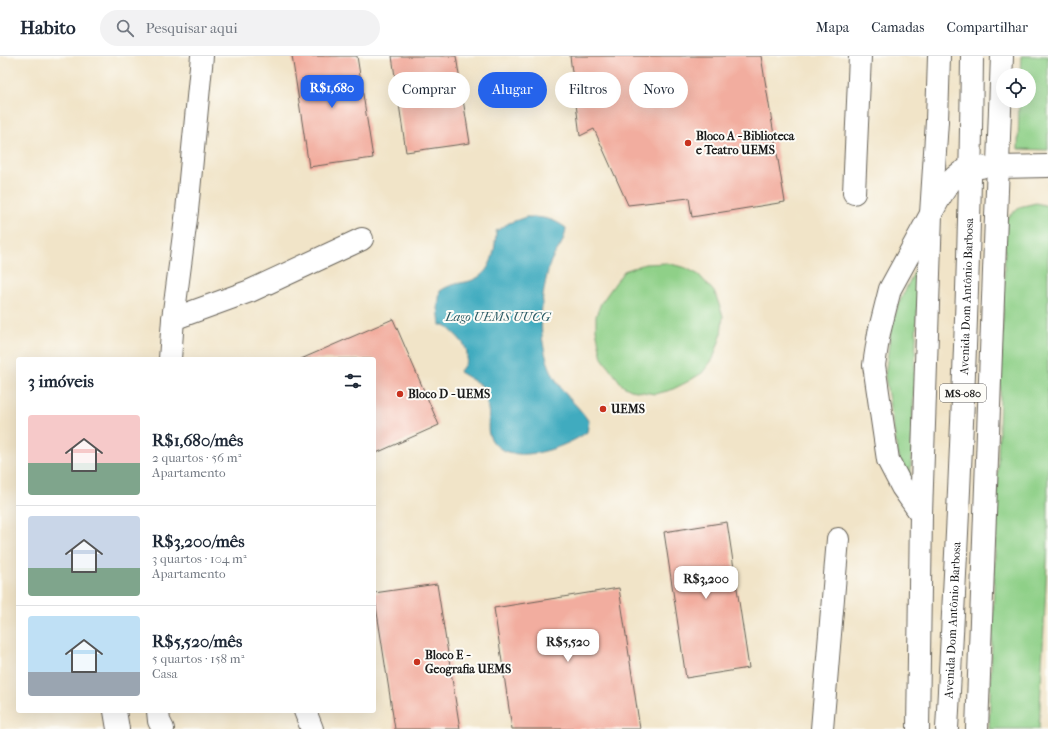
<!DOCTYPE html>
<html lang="pt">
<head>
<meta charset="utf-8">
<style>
  :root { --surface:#fff; --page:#f2f2f3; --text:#1f2937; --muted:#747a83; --line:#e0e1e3; --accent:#2563eb }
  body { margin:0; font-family:"IM FELL French Canon",serif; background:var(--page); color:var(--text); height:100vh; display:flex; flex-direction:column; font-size:15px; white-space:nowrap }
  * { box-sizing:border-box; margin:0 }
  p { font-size:13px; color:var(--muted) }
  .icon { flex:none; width:22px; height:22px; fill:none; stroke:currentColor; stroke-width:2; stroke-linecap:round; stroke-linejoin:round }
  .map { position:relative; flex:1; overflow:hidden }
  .sheet { position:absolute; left:16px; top:301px; width:360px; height:356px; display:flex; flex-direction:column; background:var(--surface); border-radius:4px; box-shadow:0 4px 16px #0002 }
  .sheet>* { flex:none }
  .top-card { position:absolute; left:388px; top:16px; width:380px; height:36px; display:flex; gap:8px }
  .tools { position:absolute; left:996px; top:12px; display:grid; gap:8px }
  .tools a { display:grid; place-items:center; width:40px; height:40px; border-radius:50%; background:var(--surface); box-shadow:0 4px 16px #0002; font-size:20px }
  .price { position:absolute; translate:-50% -34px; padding:0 9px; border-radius:8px; background:#fff; color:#222; font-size:13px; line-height:26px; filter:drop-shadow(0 1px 2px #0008) }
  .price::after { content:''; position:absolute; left:50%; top:24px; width:12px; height:9px; margin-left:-6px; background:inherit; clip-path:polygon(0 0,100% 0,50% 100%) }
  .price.current { background:var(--accent); color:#fff }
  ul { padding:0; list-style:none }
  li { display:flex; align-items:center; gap:12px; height:100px; padding:0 12px }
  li+li { border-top:1px solid var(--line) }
  li span { display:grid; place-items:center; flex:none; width:112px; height:80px; border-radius:4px; color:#555 }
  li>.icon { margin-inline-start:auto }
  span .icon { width:48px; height:48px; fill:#fffc; stroke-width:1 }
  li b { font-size:17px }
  h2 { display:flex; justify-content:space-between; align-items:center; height:48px; padding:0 12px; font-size:17px }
  .tag { padding:0 14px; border-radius:18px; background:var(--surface); box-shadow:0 4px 16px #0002; font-size:14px; line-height:36px }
  .tag.current { background:var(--accent); color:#fff }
  header { display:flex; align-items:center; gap:24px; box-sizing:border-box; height:56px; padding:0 20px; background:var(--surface); border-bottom:1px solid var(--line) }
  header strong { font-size:19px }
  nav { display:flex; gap:22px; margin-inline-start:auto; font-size:14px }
  .search { width:280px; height:36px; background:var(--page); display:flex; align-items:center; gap:10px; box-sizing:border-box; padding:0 14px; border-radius:22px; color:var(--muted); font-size:15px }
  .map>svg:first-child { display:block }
  .green { fill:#8fd088; stroke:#567652 }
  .water { fill:#40abbf; stroke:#2e646e }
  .building { fill:#f2ad9f }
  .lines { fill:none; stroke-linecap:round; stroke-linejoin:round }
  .minor-casing { stroke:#676258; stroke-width:24 }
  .major-casing { stroke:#676258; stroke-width:24 }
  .minor { stroke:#fff; stroke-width:22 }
  .major { stroke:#fff; stroke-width:22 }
  .poi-dot { fill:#c8321e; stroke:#fdfcf7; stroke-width:1.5 }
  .labels { text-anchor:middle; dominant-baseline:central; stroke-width:4; stroke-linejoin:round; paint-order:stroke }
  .shield { fill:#fdfcf7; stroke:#605f5e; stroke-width:1 }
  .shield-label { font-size:11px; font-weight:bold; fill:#1c1c1c }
  .poi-label { font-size:12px; font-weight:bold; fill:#1c1c1c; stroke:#fdfcf7; text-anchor:start }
  .street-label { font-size:12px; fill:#1c1c1c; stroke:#fdfcf7 }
  .water-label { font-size:13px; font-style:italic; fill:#2c5c65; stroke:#fdfcf7 }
</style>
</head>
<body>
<header>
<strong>Habito</strong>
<div class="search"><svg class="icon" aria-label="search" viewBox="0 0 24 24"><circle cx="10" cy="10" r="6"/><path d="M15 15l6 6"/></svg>Pesquisar aqui</div>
<nav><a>Mapa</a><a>Camadas</a><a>Compartilhar</a></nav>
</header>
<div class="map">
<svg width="1048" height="673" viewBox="0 0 1048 673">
  <rect width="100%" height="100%" fill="#fdfcf7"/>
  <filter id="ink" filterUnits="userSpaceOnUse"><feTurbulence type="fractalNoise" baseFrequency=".025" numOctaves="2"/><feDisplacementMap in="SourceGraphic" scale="8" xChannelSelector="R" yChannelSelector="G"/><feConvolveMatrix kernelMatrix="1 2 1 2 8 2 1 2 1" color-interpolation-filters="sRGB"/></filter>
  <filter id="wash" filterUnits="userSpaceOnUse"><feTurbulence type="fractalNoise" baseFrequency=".012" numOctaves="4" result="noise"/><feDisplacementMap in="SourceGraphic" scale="16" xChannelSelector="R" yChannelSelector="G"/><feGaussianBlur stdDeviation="0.9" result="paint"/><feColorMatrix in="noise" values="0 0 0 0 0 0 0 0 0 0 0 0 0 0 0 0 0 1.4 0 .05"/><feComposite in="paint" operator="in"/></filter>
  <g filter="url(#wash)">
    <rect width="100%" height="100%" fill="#f1e4c8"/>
    <g class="green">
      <polygon points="1021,0 1048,0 1048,94 1018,93 1019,45 1029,45 1029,19 1020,19"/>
      <polygon points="1036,147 1048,150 1048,486 1039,673 989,673 1006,163 1019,151"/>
      <polygon points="919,206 910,434 900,412 885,320 891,272 898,249"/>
      <polygon points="667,207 686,212 699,219 715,237 723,260 721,280 713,303 702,317 687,326 671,334 655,338 631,334 623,330 602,302 596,274 596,260 601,247 624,215 645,208"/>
    </g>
    <path class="water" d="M 526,161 C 542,161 553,162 566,172 C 564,192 553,195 549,211 C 539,248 536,291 557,326 C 565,340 580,351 589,366 L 587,376 C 566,392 506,414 490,381 C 486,374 490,361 488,353 C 487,345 484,337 481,329 L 459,316 C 478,296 460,283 445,269 L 440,269 L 438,251 L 440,235 C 449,229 455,228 466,226 C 491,221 495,198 496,175 L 509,167 Z"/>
    <g id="blocks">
      <g class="building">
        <polygon points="292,0 357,0 373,102 309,111"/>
        <polygon points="392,0 456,0 470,87 406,96"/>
        <polygon points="570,0 761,0 785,146 692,161 689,142 628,149 594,73 580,80"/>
        <polygon points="393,263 439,369 374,398 374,303 301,303"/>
        <polygon points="727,466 749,612 686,622 664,476"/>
        <polygon points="437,528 460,673 395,673 374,537"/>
        <polygon points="619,532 640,673 512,673 494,552"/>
      </g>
    </g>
  </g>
  <g filter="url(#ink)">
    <use href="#blocks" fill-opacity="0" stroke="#676258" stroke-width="1"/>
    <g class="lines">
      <g class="minor-casing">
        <g id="minor">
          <polyline points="999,111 1048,110"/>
          <polyline points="854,137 860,0"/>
          <polyline points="173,263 250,235 362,183"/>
          <polyline points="170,303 173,263 187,155 202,0"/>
          <polyline points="921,458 902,431 888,404 874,309 879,277 890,233 931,158"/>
          <polyline points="115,655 118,673"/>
          <polyline points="158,655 159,665 163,673"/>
          <polyline points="305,655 312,673"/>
          <polyline points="822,673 838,483"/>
        </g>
      </g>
      <g class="major-casing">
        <g id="major">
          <path d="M 933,154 C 944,133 955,111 981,111"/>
          <polyline points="918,673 921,458 931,158 937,65 939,0"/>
          <path id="s1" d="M 947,673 C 959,449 970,224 972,0"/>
          <polyline points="977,673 1002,0"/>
        </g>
      </g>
      <use href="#minor" class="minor"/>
      <use href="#major" class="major"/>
    </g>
  </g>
  <g class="poi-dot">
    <circle cx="688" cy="87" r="4"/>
    <circle cx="400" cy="338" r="4"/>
    <circle cx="603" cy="353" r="4"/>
    <circle cx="417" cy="606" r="4"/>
  </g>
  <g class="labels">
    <rect class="shield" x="940" y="328" width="46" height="18" rx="3"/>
    <g class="shield-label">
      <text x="963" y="337">MS-080</text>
    </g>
    <g class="poi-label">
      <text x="696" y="80">Bloco A - Biblioteca<tspan x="696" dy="14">e Teatro UEMS</tspan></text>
      <text x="408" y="338">Bloco D - UEMS</text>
      <text x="611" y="353">UEMS</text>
      <text x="425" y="599">Bloco E -<tspan x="425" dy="14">Geografia UEMS</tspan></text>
    </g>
    <g class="street-label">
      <text stroke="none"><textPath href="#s1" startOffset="433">Avenida Dom Antônio Barbosa</textPath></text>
      <text stroke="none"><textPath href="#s1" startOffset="109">Avenida Dom Antônio Barbosa</textPath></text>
    </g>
    <g class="water-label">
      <text x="498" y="260">Lago UEMS UUCG</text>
    </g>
  </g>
</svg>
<div class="tools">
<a><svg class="icon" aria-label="locate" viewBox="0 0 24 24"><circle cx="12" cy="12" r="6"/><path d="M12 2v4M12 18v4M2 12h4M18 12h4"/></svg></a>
</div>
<b class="price current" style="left:332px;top:53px">R$1,680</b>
<b class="price" style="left:706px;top:544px">R$3,200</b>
<b class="price" style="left:568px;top:607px">R$5,520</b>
<div class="top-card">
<a class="tag">Comprar</a>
<a class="tag current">Alugar</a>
<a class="tag">Filtros</a>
<a class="tag">Novo</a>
</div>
<section class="sheet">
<h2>3 imóveis<svg class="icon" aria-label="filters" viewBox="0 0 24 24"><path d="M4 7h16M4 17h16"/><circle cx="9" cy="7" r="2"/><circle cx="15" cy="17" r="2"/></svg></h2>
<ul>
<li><span style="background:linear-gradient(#f6c9c9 60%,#7fa58c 0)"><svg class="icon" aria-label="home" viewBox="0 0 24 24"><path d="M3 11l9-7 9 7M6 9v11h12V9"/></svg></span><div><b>R$1,680/mês</b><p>2 quartos · 56 m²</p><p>Apartamento</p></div></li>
<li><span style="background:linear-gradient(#c9d6e8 65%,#7fa58c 0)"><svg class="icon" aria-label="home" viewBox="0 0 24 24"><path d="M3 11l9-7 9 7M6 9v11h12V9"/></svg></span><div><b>R$3,200/mês</b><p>3 quartos · 104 m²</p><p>Apartamento</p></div></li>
<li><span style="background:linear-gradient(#bfe0f5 70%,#9aa5b1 0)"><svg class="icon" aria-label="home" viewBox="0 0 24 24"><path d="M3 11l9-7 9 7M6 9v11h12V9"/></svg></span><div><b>R$5,520/mês</b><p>5 quartos · 158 m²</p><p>Casa</p></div></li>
</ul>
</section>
</div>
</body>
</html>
